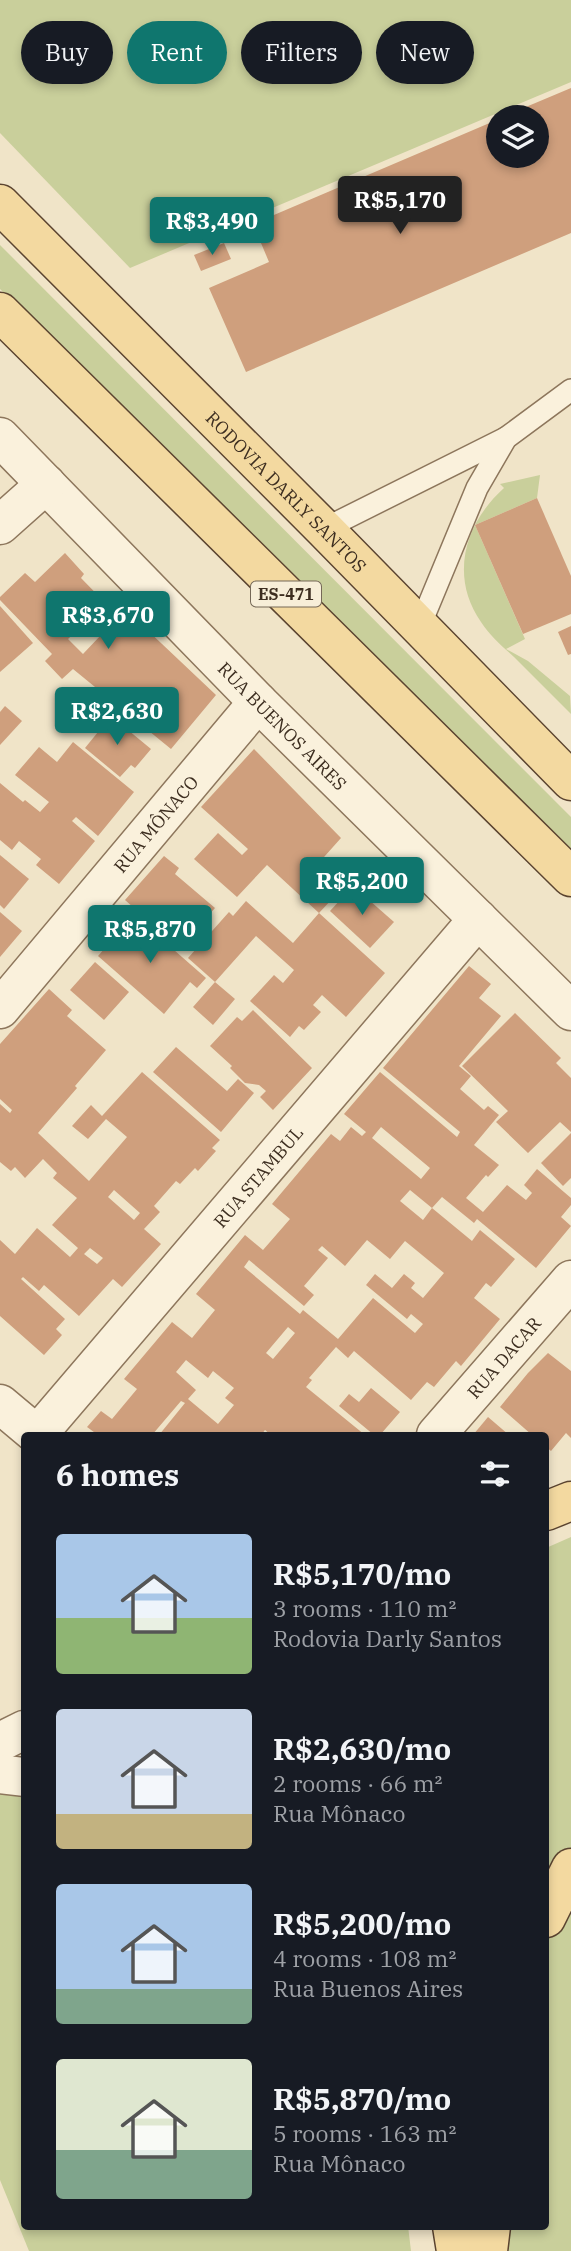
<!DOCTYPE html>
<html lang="en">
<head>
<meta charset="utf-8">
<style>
  :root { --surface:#171b24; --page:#242831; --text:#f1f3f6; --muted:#9ea1a6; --accent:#0f766e }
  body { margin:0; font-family:"IBM Plex Serif",serif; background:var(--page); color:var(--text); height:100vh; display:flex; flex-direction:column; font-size:26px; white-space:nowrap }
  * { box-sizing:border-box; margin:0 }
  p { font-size:23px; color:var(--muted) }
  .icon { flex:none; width:38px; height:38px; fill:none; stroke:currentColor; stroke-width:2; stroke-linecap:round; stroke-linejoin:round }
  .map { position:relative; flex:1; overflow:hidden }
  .side { position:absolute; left:21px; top:1432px; width:528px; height:798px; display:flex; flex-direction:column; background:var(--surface); border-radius:7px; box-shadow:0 4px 10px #0003 }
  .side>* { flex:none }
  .banner { position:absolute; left:21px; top:21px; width:530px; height:63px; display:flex; gap:14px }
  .tools { position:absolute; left:486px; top:105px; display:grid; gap:14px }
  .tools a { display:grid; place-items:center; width:63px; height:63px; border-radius:50%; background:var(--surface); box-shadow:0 4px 10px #0003; font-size:35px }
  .price { position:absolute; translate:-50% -60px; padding:0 16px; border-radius:7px; background:var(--accent); color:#fff; font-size:23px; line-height:46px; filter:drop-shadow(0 2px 4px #0008) }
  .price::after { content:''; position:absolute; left:50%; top:42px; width:21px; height:16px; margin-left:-10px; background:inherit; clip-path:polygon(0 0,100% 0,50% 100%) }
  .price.on { background:#222; color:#fff }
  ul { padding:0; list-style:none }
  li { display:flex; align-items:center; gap:21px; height:175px; padding:0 35px }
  li span { display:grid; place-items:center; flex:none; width:196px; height:140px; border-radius:7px; color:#555 }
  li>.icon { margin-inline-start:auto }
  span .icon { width:84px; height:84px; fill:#fffc; stroke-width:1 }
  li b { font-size:30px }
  h2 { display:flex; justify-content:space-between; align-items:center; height:84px; padding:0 35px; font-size:30px }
  .tag { padding:0 24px; border-radius:32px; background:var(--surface); box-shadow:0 4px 10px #0003; font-size:24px; line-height:63px }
  .tag.on { background:var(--accent); color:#fff }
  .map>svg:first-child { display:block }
  .green { fill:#c9cf9b }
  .building { fill:#cf9f7d; fill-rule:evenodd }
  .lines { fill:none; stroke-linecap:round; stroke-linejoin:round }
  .service-casing { stroke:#8d765c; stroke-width:24 }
  .minor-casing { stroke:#8d765c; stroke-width:41 }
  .tertiary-casing { stroke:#8d765c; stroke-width:41 }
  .primary-casing { stroke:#5b4430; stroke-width:41 }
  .service { stroke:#faf1dc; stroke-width:21 }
  .minor { stroke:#faf1dc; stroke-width:38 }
  .tertiary { stroke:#faf1dc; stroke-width:38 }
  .primary { stroke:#f3d9a0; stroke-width:38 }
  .labels { text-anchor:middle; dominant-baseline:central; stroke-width:5; stroke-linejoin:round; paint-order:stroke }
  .shield { fill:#f7eed8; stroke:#756857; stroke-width:2 }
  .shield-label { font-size:16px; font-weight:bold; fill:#3d2e20 }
  .street-label { font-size:18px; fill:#3d2e20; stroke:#f7eed8 }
</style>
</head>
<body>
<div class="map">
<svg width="571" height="2251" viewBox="0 0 571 2251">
  <rect width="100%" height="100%" fill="#f0e4c8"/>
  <g class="green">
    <polygon points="0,0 571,0 571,82 130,268 0,133"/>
    <polygon points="0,245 571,817 571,861 0,289"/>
    <path d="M 540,475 L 537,498 L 475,525 L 525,639 L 506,649 L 528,661 L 570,696 L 571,714 C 552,695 533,676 514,657 C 502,646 490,636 481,622 C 449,576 465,523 504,488 L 500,484 Z"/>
    <polygon points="571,1537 571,2251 506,2251 503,2226 546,2226 546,1548"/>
    <polygon points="0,1793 24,1795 24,2226 408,2226 411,2251 29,2251 0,2180"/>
  </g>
  <g class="building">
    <polygon points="571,88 571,233 246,372 209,288 269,262 253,224 499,119 499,156 537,156 537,117 502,117"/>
    <polygon points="224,243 231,259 201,271 194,255"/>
    <polygon points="537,498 571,576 571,614 523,634 475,525"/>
    <path d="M 65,553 L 84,574 L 81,578 L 119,617 L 125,609 L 216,695 L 171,749 L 73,669 L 62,679 L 45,661 L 52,654 L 0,600 L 0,597 L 25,573 L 35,582 ZM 87,621 L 101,635 L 83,654 L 68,639 Z"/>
    <polygon points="0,606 33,643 0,672"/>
    <polygon points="571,626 571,654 568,655 558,632"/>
    <polygon points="5,706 22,721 0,745 0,712"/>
    <polygon points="111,716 151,749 135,768 131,765 120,777 85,748"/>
    <polygon points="73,742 134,792 98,836 76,817 72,821 95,841 59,884 36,865 41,859 19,841 12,850 0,840 0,783 23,802 25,800 40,812 49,802 15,775 39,747 57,762"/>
    <polygon points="254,749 341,838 308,875 333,898 319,913 267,865 237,897 194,859 218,833 242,855 248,849 201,807"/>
    <polygon points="0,855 29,879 4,909 0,905"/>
    <polygon points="164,856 179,868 175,874 215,908 191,935 162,910 151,923 125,900"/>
    <polygon points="353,886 394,922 370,948 330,911"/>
    <polygon points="246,901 293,943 319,913 385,973 346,1017 322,995 313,1005 321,1012 304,1030 299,1026 290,1037 250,1001 274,975 283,983 294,970 256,936 215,982 235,999 213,1025 193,1007 215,982 188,958 229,912 233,916"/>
    <polygon points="0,912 22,931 0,957"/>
    <polygon points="134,915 206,978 197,988 190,982 164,1014 98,956"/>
    <polygon points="95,962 129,992 104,1020 70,990"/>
    <path d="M 469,966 L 491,984 L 479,998 L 501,1016 L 459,1066 L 471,1076 L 460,1089 L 484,1110 L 488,1106 L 499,1115 L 474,1145 L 499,1165 L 488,1177 L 486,1175 L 466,1198 L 483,1212 L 507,1185 L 526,1200 L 532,1193 L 524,1185 L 537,1169 L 571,1198 L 571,1205 L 561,1217 L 571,1226 L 536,1268 L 477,1219 L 474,1223 L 442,1197 L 432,1208 L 410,1190 L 400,1201 L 423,1220 L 432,1208 L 472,1241 L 480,1230 L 515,1259 L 491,1287 L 486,1283 L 474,1298 L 500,1319 L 461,1366 L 456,1361 L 434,1387 L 427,1382 L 411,1400 L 354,1351 L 348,1358 L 336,1347 L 309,1378 L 312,1380 L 306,1387 L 365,1435 L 271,1435 L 265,1430 L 261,1435 L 159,1435 L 185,1403 L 181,1401 L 152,1435 L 98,1435 L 87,1427 L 101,1411 L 112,1419 L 137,1389 L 124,1379 L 172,1322 L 192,1338 L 215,1310 L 196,1294 L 245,1235 L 263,1250 L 290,1219 L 272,1204 L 331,1134 L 340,1141 L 351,1127 L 362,1136 L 366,1132 L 344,1114 L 380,1072 L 457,1137 L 460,1132 L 383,1068 ZM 381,1127 L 430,1168 L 421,1179 L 372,1138 ZM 367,1240 L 390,1259 L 405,1241 L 444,1273 L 423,1298 L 411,1288 L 415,1283 L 404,1274 L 392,1288 L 375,1274 L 366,1285 L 407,1319 L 411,1314 L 423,1324 L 415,1333 L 373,1298 L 338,1339 L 303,1310 L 300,1314 L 244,1267 L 249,1260 L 304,1306 L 314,1295 L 304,1286 L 328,1258 L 318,1250 L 322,1246 L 345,1266 ZM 288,1327 L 295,1333 L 273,1359 L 266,1353 ZM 186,1360 L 208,1378 L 213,1371 L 234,1388 L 225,1398 L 234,1405 L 218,1424 L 188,1399 L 196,1390 L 176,1372 Z"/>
    <path d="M 49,989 L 72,1010 L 67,1016 L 106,1050 L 75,1086 L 77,1088 L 38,1133 L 89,1181 L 127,1137 L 106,1119 L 88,1139 L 72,1126 L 91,1105 L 102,1116 L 142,1072 L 220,1140 L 212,1148 L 216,1151 L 198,1171 L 195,1168 L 180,1184 L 176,1181 L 154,1206 L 160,1212 L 144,1229 L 161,1244 L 122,1287 L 113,1279 L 79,1316 L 44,1285 L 39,1291 L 23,1277 L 21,1279 L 65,1319 L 56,1329 L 62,1335 L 44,1355 L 0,1316 L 0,1240 L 15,1254 L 37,1228 L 70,1257 L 78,1248 L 52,1225 L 77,1198 L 53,1178 L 57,1173 L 43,1159 L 25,1178 L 15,1167 L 11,1171 L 0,1162 L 0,1104 L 10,1113 L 12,1110 L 0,1099 L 0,1044 ZM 114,1190 L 140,1213 L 134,1220 L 108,1197 ZM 90,1248 L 103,1258 L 97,1264 L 84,1254 Z"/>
    <polygon points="253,1010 312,1068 273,1110 260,1097 266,1091 259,1085 245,1083 230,1068 232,1066 210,1046 237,1017 242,1021"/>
    <polygon points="515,1013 561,1058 556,1063 571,1078 571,1132 560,1122 528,1153 496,1122 508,1111 462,1066"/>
    <polygon points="176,1047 227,1091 238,1079 254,1093 221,1132 153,1072"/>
    <polygon points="571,1133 571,1178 563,1186 541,1163"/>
    <polygon points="548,1353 571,1371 571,1438 566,1433 551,1451 546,1447 546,1435 532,1435 500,1407 528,1373"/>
    <polygon points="371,1388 400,1412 380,1435 374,1435 339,1406 349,1394 359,1402"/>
    <polygon points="488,1417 509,1435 473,1435"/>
  </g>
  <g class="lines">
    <g class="service-casing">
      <g id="service">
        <polyline points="324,529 506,438"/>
        <polyline points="419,628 477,488 506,438 571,390"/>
      </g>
    </g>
    <g class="minor-casing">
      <g id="minor">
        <path id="s1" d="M 0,437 L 258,702 L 571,1011"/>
        <polyline points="0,525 46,484"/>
        <path id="s2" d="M 0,1009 L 258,702"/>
        <path id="s3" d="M 37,1435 L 478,919"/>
        <path id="s4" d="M 436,1435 L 571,1280"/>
      </g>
    </g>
    <g class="tertiary-casing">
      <g id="tertiary">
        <polyline points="0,1404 37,1435"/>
        <polyline points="0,1742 24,1730"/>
        <polyline points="0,1774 24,1777"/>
      </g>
    </g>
    <g class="primary-casing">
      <g id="primary">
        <path id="s5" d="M 0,204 L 324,529 L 571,781"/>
        <polyline points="0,312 571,877"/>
        <polyline points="546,1511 571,1501"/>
        <polyline points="546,1918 571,1868"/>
        <polyline points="452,2226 456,2251"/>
        <polyline points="488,2251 491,2226"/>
      </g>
    </g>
    <use href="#service" class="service"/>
    <use href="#minor" class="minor"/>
    <use href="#tertiary" class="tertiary"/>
    <use href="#primary" class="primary"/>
  </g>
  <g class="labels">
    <rect class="shield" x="251" y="581.5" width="70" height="25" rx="5"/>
    <g class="shield-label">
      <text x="286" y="594">ES-471</text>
    </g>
    <g class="street-label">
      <text stroke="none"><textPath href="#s5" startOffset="406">RODOVIA DARLY SANTOS</textPath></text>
      <text stroke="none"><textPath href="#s1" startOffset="404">RUA BUENOS AIRES</textPath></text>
      <text stroke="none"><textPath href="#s2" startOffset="242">RUA MÔNACO</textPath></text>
      <text stroke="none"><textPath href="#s3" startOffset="340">RUA STAMBUL</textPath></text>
      <text stroke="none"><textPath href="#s4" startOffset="103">RUA DACAR</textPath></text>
    </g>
  </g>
</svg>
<div class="tools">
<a><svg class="icon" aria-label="layers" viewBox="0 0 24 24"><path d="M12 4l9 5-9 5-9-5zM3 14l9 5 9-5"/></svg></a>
</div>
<b class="price on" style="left:400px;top:236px">R$5,170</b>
<b class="price" style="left:212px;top:257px">R$3,490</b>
<b class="price" style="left:108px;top:651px">R$3,670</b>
<b class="price" style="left:117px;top:747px">R$2,630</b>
<b class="price" style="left:362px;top:917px">R$5,200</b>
<b class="price" style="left:150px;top:965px">R$5,870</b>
<div class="banner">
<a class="tag">Buy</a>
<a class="tag on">Rent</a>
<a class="tag">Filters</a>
<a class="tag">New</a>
</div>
<section class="side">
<h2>6 homes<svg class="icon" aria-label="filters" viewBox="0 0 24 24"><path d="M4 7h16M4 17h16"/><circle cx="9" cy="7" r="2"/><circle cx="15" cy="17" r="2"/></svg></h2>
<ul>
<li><span style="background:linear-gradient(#a9c7e8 60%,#8fb573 0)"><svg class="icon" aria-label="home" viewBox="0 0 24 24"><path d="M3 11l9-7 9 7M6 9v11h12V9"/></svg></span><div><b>R$5,170/mo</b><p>3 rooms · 110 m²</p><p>Rodovia Darly Santos</p></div></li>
<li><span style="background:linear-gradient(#c9d6e8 75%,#c2b280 0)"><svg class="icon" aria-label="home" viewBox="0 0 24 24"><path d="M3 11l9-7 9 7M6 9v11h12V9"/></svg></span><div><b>R$2,630/mo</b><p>2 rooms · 66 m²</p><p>Rua Mônaco</p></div></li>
<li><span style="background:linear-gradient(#a9c7e8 75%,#7fa58c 0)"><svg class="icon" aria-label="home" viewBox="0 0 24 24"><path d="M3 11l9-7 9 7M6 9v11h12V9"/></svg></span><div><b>R$5,200/mo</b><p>4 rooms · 108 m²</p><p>Rua Buenos Aires</p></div></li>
<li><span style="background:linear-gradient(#dfe7d0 65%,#7fa58c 0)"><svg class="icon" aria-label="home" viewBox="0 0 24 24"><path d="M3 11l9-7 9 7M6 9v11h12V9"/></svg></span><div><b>R$5,870/mo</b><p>5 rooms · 163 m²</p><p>Rua Mônaco</p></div></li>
</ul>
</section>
</div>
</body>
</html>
